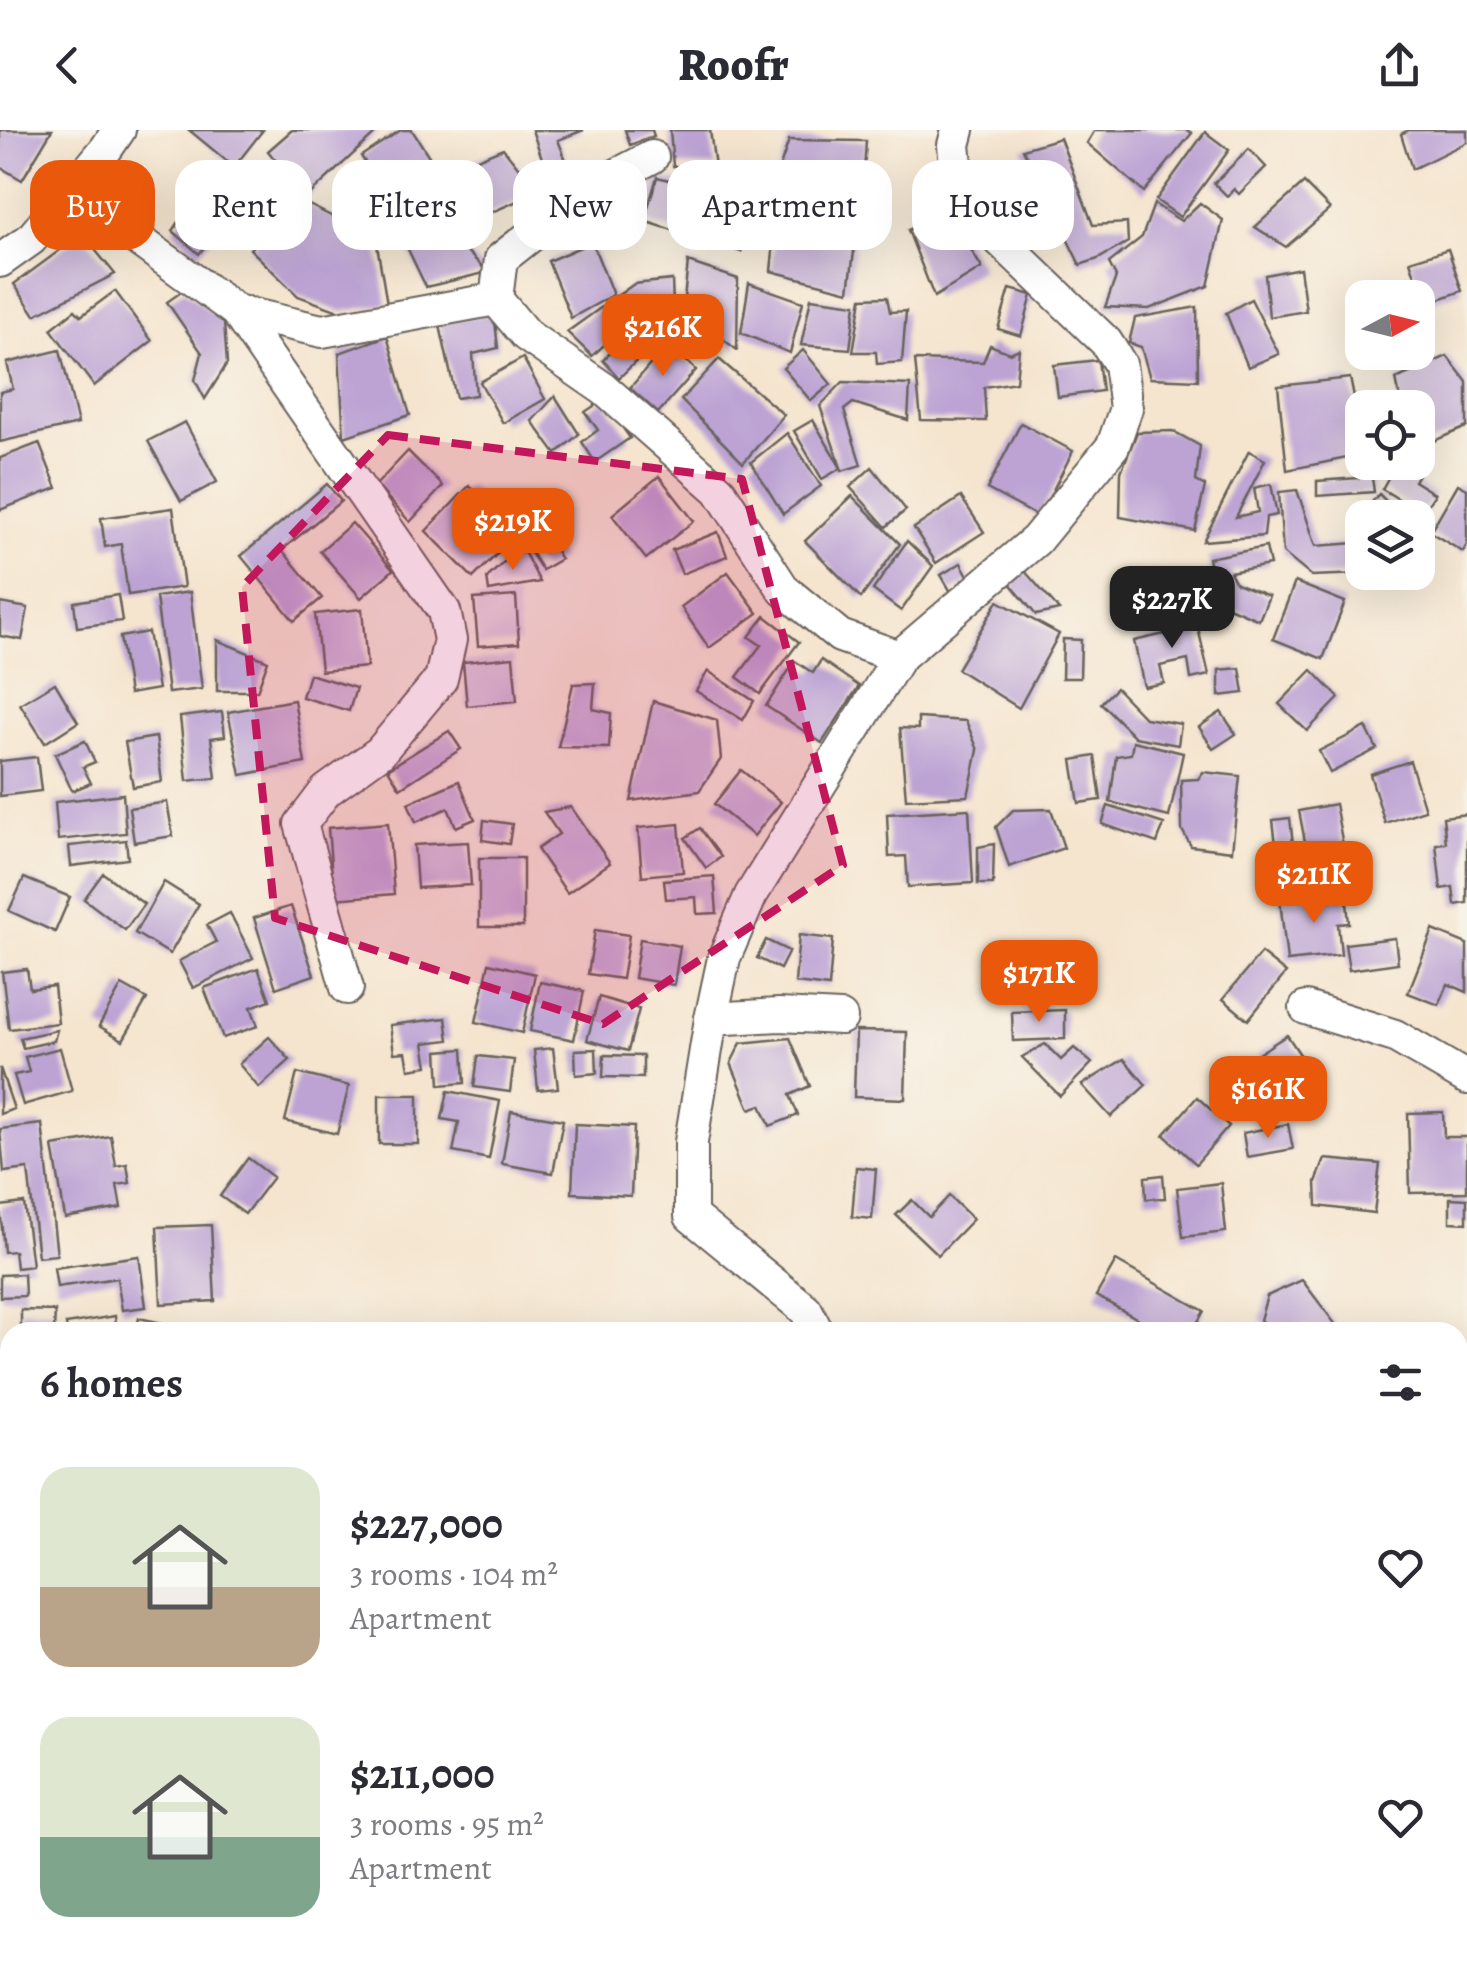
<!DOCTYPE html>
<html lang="en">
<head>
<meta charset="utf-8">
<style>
  :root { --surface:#fff; --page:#f2f2f3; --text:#2b2b33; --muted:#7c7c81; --accent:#ea580c }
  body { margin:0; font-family:Alegreya,serif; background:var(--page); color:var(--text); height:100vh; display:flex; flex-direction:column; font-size:38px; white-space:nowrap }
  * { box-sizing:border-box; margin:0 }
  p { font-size:32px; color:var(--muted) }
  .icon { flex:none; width:55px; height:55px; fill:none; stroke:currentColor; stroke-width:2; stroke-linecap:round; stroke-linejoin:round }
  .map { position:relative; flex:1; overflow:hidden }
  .side { position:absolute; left:0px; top:1192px; width:1468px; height:642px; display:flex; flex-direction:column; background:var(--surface); border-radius:30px 30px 0 0; box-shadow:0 10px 40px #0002 }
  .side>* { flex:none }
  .top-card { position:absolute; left:30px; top:30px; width:1408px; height:90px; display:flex; gap:20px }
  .needle { width:65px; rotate:83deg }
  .controls { position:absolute; left:1345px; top:150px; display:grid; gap:20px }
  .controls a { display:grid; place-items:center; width:90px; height:90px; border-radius:20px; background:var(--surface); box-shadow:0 10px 40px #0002; font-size:50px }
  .price { position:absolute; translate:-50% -85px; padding:0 22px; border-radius:20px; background:var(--accent); color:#fff; font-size:32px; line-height:65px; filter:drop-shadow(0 2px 5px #0008) }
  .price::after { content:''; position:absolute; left:50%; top:60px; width:30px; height:22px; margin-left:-15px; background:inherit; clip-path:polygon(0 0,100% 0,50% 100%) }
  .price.on { background:#222; color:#fff }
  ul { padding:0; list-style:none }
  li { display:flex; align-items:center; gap:30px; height:250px; padding:0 40px }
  li span { display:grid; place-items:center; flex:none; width:280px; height:200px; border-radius:30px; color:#555 }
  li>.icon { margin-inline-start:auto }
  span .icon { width:120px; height:120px; fill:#fffc; stroke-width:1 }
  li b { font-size:42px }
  h2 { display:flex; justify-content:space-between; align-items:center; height:120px; padding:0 40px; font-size:42px }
  .pill { padding:0 35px; border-radius:30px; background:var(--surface); box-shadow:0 10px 40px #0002; font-size:35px; line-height:90px }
  .pill.on { background:var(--accent); color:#fff }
  header { display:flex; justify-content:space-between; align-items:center; height:130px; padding:0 40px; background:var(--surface); font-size:45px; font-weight:800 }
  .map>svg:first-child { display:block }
  .building { fill:#bca3d4 }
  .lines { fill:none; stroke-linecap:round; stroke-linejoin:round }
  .street-casing { stroke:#68625b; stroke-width:36 }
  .street { stroke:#fff; stroke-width:32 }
  .marked { fill:#c2185b; fill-opacity:0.2; stroke:#c2185b; stroke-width:8; stroke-dasharray:20 12; stroke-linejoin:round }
</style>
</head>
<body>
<header><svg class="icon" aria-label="back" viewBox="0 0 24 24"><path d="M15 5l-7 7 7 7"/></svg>Roofr<svg class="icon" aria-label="share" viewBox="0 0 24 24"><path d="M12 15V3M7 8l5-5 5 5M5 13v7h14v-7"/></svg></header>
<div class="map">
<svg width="1467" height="1834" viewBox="0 0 1467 1834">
  <rect width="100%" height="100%" fill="#f7f3e8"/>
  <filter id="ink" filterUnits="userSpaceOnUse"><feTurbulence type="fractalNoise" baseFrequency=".01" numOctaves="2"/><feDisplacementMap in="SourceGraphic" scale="20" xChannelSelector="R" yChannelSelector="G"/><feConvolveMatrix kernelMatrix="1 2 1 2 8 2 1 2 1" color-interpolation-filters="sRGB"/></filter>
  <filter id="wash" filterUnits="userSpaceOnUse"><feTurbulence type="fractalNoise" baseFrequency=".0048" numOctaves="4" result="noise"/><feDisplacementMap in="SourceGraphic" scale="40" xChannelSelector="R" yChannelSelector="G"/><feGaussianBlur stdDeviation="2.25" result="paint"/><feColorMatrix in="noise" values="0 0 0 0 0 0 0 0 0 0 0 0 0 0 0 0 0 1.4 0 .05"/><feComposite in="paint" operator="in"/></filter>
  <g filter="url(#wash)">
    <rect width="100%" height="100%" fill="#f5e5cf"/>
    <g id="blocks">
      <g class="building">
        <polygon points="0,0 52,0 22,50 0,37"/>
        <polygon points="189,0 263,0 234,37"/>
        <polygon points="292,0 379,0 306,68 268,21"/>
        <polygon points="401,0 412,0 441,45 393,76 361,26"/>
        <polygon points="532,0 584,0 558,10 571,43 550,51"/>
        <polygon points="625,0 652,0 654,6 630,15"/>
        <polygon points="670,0 710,0 715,37 673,36"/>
        <polygon points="1095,0 1187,0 1192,3 1144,62 1087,13"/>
        <polygon points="1409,0 1467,0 1467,12 1412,39 1401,4"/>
        <polygon points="1205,2 1229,20 1180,87 1156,70"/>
        <polygon points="1060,8 1093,95 1127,93 1128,112 1098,129 1080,135 1023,19"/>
        <polygon points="789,10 866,11 864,42 775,51"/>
        <polygon points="503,18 538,62 481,87 451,40"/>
        <polygon points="1249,19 1266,37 1239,64 1234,59 1227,66 1214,53"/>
        <polygon points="214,38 243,69 199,124 173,101"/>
        <polygon points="657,47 763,72 741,122 644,91"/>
        <polygon points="1304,53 1330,79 1286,117 1255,97"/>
        <polygon points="297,69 343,92 377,115 387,174 341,182 298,166 250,119"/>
        <polygon points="778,71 860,74 849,161 771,141"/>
        <polygon points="1200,73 1223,90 1208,156 1149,179 1105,177 1116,147 1109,133 1142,107 1154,74 1181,91"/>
        <polygon points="948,82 982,138 934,167 908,100"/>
        <polygon points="445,100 488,142 426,157 404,111"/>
        <polygon points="82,104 115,144 35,185 14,154"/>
        <polygon points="592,112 613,165 571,188 548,131"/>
        <polygon points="1448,119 1462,161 1425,174 1410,131"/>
        <polygon points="688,132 738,149 737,220 683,178"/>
        <polygon points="1300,138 1306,181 1269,187 1265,145"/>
        <polygon points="672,150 674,199 665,202 647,180 613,207 592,226 567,202 634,154"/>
        <polygon points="749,153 803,172 790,223 741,203"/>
        <polygon points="1010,159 1032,165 1021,206 998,199"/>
        <polygon points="184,160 224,193 227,234 205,269 195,250 202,223 167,172"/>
        <polygon points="115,161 152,211 94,256 51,199 75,180 81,186"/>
        <polygon points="887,167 890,182 906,181 902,232 877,234 876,222 853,222 862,168"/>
        <polygon points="811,168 856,174 850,219 801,215"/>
        <polygon points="1251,169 1279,224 1248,237 1226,183"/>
        <polygon points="1197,177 1198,250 1150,248 1141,217 1129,213 1135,188"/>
        <polygon points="494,183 498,218 473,224 476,265 456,268 439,191"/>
        <polygon points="642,192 659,209 619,248 603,230"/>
        <polygon points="387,206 410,285 344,307 339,223"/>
        <polygon points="668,214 696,240 658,283 630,258"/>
        <polygon points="990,215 1010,223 1019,219 1016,252 984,257 986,291 921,290 915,230 983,232"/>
        <polygon points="60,220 78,294 0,312 0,262 13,259 7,233"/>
        <polygon points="803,220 831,254 811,271 783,238"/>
        <polygon points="1447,226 1467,252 1467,297 1422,316 1418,309 1418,278 1402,278 1396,249"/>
        <polygon points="523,228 545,269 503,293 480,252"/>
        <polygon points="719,229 784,285 743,333 681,270"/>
        <polygon points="1098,230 1102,261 1058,267 1054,235"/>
        <polygon points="1350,248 1362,307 1362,325 1287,340 1278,256"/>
        <polygon points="843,252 910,255 908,290 853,273 844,280 861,335 842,341 841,338 822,349 794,301 813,290 841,338 820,276"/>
        <polygon points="555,266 579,304 556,324 532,291"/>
        <polygon points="603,270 630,308 595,332 582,312 598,300 585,282"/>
        <polygon points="185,292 217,352 181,371 148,311"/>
        <polygon points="1021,293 1073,321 1039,387 987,359"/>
        <polygon points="1173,301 1200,316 1196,351 1205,356 1195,401 1120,387 1121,342 1137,302"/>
        <polygon points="787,303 821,356 783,384 751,332"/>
        <polygon points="39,313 57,358 0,380 0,328"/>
        <polygon points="408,321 443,356 410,392 376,355"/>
        <polygon points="1249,321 1265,330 1236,387 1258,382 1254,358 1271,354 1277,385 1266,387 1264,406 1203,411"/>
        <polygon points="1418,327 1425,332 1414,351 1435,364 1422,383 1382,359 1397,332 1418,332"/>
        <polygon points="872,337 906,380 886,397 850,357"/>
        <polygon points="659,346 694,391 646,429 612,385"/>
        <polygon points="1372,347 1374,362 1317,366 1317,351"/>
        <polygon points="327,354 341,371 282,420 322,468 294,491 241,426"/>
        <polygon points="1458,354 1467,359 1467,414 1463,422 1430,402"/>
        <polygon points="469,356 517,404 473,448 426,401"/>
        <polygon points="1297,360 1316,416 1356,413 1362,406 1362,444 1311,446 1283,423 1279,362"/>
        <polygon points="1379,364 1403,388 1380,388 1368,376"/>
        <polygon points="852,366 900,414 861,468 805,411"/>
        <polygon points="961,367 984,402 936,433 914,398"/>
        <polygon points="173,378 184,457 128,465 121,414 105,417 101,388"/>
        <polygon points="538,392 561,429 542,440 519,404"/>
        <polygon points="352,393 393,440 361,468 320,421"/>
        <polygon points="718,402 727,426 682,444 672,420"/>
        <polygon points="907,411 933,436 901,481 873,460"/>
        <polygon points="521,416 540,452 489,461 487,448"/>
        <polygon points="1266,417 1270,435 1230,442 1236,453 1269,466 1259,490 1217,472 1208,428"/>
        <polygon points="961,433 971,451 951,462 941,445"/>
        <polygon points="1023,439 1059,480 1036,485 1009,452"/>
        <polygon points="728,442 758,483 709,518 681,477"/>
        <polygon points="1295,452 1345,472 1323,529 1273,509"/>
        <polygon points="190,462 202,559 168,563 156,467"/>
        <polygon points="118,465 122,491 77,497 74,472"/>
        <polygon points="516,466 519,513 478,516 474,469"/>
        <polygon points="998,471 1059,504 1019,578 957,539"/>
        <polygon points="0,473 28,478 22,510 0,506"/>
        <polygon points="362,479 367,537 321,541 315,484"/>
        <polygon points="1195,485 1209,545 1191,549 1188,530 1160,536 1164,553 1144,557 1134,511 1169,503 1166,491"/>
        <polygon points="765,486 799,512 760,564 737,547 761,515 749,507"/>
        <polygon points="148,502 158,559 129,564 120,507"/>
        <polygon points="1063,509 1081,510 1080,548 1062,548"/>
        <polygon points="217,510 268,531 257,561 217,561"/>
        <polygon points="513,527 517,571 467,576 463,532"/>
        <polygon points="821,530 859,556 822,613 766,576 795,531 813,543"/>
        <polygon points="1240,538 1244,563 1219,566 1219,540"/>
        <polygon points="1312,540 1339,568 1307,601 1279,574"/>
        <polygon points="708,541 754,571 743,590 696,561"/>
        <polygon points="309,544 356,558 349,581 302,567"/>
        <polygon points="55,553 78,592 45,613 20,574"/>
        <polygon points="595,553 593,579 611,583 609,618 558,617 573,554"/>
        <polygon points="1116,558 1145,588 1181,594 1178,615 1135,607 1101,573"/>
        <polygon points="294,570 305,633 241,645 228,582"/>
        <polygon points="653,571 717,590 721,629 699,661 631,671"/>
        <polygon points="222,582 225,606 211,608 216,648 187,651 180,587"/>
        <polygon points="1221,582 1236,604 1213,619 1199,597"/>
        <polygon points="918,588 966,591 978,620 968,666 906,669 900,598 918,599"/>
        <polygon points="1366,597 1377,619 1330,643 1319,621"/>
        <polygon points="449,601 461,619 400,658 388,639"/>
        <polygon points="156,607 162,652 133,657 125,612"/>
        <polygon points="85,611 95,632 83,637 91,653 72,661 55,624"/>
        <polygon points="1133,611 1183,623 1169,687 1110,672 1116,626 1131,624"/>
        <polygon points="1095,626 1101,670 1079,673 1072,630"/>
        <polygon points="37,627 41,661 0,666 0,631"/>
        <polygon points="1410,631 1425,680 1385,693 1370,644"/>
        <polygon points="741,640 781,672 754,706 714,674"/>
        <polygon points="1203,642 1240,646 1232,721 1191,716 1182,700 1181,650 1198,649"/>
        <polygon points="459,651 475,689 456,697 448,678 416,692 408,673"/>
        <polygon points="123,664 126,703 58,710 55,672"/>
        <polygon points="167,672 173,706 134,712 129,678"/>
        <polygon points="1335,674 1344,720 1308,727 1299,681"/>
        <polygon points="1108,676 1164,694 1157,713 1102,694"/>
        <polygon points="571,677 610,733 567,763 537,719 559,704 544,682"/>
        <polygon points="969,679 973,753 908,757 906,726 889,727 887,684"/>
        <polygon points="1051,679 1064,718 1009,737 996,697 1013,680"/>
        <polygon points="1467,684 1467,773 1455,775 1453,757 1441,759 1436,714 1446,713 1443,687"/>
        <polygon points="1290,688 1293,714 1276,715 1273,690"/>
        <polygon points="484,690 512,694 509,714 482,710"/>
        <polygon points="388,693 394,764 334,769 328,698"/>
        <polygon points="679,694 683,742 642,746 638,698"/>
        <polygon points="700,698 721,727 706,738 685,708"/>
        <polygon points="126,710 128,729 71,736 69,716"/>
        <polygon points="468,712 471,755 417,758 414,715"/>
        <polygon points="994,714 993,754 978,754 978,717"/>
        <rect x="479" y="728" width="44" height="69"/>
        <polygon points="103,743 144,774 125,800 84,769"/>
        <polygon points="714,746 717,783 697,784 696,767 666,769 664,750"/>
        <polygon points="24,748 70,767 55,802 9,781"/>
        <polygon points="164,752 199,774 170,824 135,803"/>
        <polygon points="1346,763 1349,793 1338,794 1341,825 1287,831 1280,770"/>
        <polygon points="291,776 314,845 276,858 254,788"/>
        <polygon points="230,783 253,828 193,858 179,831 216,812 207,795"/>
        <polygon points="595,800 629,805 622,849 588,844"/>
        <polygon points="1433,800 1467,814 1467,862 1448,854 1439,875 1408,863"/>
        <polygon points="799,805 833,809 829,857 795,853"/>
        <polygon points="1395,808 1398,833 1349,840 1345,814"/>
        <polygon points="640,809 680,816 674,855 634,848"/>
        <polygon points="766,810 789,821 780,839 757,828"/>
        <polygon points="1261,823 1286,843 1248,890 1223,869"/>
        <polygon points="489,833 535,844 522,903 476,892"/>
        <polygon points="258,838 270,870 251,877 258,896 223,908 204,858"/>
        <polygon points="27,839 30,859 54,856 58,893 9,899 2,842"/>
        <polygon points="540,852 584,861 574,910 530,901"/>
        <polygon points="122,855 147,869 123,910 99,896"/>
        <polygon points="599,867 639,879 628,921 587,910"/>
        <polygon points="1065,880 1065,909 1013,911 1012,882"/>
        <polygon points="446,888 449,910 424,913 428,936 409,939 406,922 394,923 390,895"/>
        <polygon points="57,900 54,911 23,918 20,908"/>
        <polygon points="856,901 907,902 905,969 854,967"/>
        <polygon points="1287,905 1311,941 1281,960 1258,924"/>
        <polygon points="269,907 290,930 259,958 239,934"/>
        <polygon points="790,908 810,956 790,965 798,985 770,996 761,975 750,979 731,933 741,913"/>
        <polygon points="1045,914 1061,930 1074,918 1092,933 1060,966 1022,927"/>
        <polygon points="60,918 72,961 23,975 14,945 29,942 25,927"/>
        <polygon points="553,918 558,958 538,960 534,920"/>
        <polygon points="463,919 465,953 440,955 438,921"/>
        <polygon points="596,919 597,943 576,945 575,920"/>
        <polygon points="604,925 643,926 643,948 603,947"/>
        <polygon points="478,926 514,930 510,962 474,957"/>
        <polygon points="1124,929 1146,955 1111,987 1082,955"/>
        <polygon points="1243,934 1256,956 1229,972 1216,950"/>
        <polygon points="0,938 14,979 0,984"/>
        <polygon points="297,943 349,956 337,1004 285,991"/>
        <polygon points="1266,959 1287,976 1273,992 1253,975"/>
        <polygon points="448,961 500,971 489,1029 453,1022 459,992 442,989"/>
        <rect x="379" y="965" width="39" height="49"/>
        <polygon points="1197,967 1229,996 1196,1034 1164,1005"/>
        <polygon points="511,981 563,990 553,1043 502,1034"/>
        <polygon points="1443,982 1444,1007 1467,1007 1467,1062 1410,1063 1408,983"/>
        <polygon points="42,994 57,1125 38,1127 28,1039 4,1042 0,999"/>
        <polygon points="575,994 634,997 631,1066 572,1063"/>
        <polygon points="1288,994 1293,1019 1247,1027 1243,1003"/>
        <polygon points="111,1006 116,1036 127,1034 130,1053 117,1055 121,1078 65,1088 53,1016"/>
        <polygon points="248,1028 273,1047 245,1084 220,1066"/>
        <polygon points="1325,1029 1380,1034 1374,1083 1317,1076 1316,1052"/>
        <polygon points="856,1037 876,1039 872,1089 852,1087"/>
        <polygon points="1163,1045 1165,1068 1146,1069 1145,1047"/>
        <polygon points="1221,1053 1226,1102 1183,1107 1177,1058"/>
        <polygon points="949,1066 973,1089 938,1125 896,1085 912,1070 929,1087"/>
        <polygon points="1450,1068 1467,1069 1467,1093 1450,1092"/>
        <polygon points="24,1073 32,1136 16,1138 14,1121 4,1122 0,1076"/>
        <polygon points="211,1095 215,1171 161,1174 157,1097"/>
        <polygon points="139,1126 146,1177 122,1180 117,1148 57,1157 54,1138"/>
        <polygon points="1116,1131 1204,1181 1192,1202 1162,1202 1096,1166"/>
        <polygon points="24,1144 25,1166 0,1167 0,1145"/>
        <polygon points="1302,1150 1336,1195 1328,1202 1272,1202 1260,1190 1267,1166"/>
        <polygon points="21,1180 55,1181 54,1202 21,1202"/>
        <polygon points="115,1186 117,1202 67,1202 66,1194"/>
        <polygon points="139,1188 191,1199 191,1202 136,1202"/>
        <polygon points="10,1296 10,1373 0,1374 0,1297"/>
        <polygon points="1458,1331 1466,1333 1460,1413 1458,1413"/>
        <polygon points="1458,1466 1467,1467 1467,1508 1458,1507"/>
        <polygon points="0,1501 10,1506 10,1540 0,1535"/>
        <polygon points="1458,1524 1467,1525 1467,1557 1458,1555"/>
        <polygon points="10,1707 10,1760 0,1754 0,1724"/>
        <polygon points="975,1825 1050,1825 1048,1834 972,1834"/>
        <polygon points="1164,1825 1196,1825 1222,1833 1161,1834"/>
        <polygon points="1245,1825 1288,1825 1285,1834 1242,1834"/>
      </g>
    </g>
  </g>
  <g filter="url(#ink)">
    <use href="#blocks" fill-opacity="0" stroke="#68625b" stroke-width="2.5"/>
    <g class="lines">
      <g class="street-casing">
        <g id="street">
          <polyline points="71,61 236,181 322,201 496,169 526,205 604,259 719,360 784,460 840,506 899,527"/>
          <polyline points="0,131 31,109 106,19 119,0"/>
          <polyline points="496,169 501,129 590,59 652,27"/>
          <polyline points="236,181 444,481 450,510 441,549 380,622 326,661 301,694 347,858"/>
          <polyline points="1306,878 1395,906 1467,948"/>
          <polyline points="711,889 779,885 841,888"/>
          <polyline points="817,1202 806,1180 691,1086 691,1012 711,889 724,828 751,765 899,527 1036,410 1113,316 1126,278 1120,234 1106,212 981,92 958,53 954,15 958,0"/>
          <polyline points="1458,1438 1467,1439"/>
          <polyline points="0,1782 10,1791"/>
          <polyline points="48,1825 58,1834"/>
          <polyline points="733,1834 737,1825"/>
          <polyline points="1095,1834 1097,1825"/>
        </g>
      </g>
      <use href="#street" class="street"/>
    </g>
  </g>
  <path class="marked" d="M 388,305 L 742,349 L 843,735 L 603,894 L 275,788 L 242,457 Z"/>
</svg>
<div class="controls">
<a><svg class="needle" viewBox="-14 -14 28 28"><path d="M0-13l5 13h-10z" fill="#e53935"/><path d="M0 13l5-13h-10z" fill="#7c7c81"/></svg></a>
<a><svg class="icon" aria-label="locate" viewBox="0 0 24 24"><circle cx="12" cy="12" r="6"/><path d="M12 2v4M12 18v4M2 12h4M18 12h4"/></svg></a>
<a><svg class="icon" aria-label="layers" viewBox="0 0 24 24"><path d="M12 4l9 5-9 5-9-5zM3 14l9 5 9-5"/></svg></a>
</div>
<b class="price" style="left:663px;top:249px">$216K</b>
<b class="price" style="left:513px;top:443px">$219K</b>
<b class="price on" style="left:1172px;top:521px">$227K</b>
<b class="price" style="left:1314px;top:796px">$211K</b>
<b class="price" style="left:1039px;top:895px">$171K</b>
<b class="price" style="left:1268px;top:1011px">$161K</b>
<div class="top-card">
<a class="pill on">Buy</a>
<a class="pill">Rent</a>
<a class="pill">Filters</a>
<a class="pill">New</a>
<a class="pill">Apartment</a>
<a class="pill">House</a>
</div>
<section class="side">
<h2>6 homes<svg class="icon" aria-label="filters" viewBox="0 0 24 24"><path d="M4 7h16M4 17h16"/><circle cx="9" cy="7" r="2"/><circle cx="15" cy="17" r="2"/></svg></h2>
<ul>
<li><span style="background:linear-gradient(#dfe7d0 60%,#b9a48a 0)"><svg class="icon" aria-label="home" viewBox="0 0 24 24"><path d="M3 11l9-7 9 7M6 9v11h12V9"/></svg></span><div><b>$227,000</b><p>3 rooms · 104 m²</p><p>Apartment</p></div><svg class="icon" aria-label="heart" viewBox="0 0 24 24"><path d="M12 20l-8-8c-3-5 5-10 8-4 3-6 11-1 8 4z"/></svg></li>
<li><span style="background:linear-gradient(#dfe7d0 60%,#7fa58c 0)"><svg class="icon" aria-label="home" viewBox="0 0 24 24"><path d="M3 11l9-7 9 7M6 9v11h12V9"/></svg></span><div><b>$211,000</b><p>3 rooms · 95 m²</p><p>Apartment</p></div><svg class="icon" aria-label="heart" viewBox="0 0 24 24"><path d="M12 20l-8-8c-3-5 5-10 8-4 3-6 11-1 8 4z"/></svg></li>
</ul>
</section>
</div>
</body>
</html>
